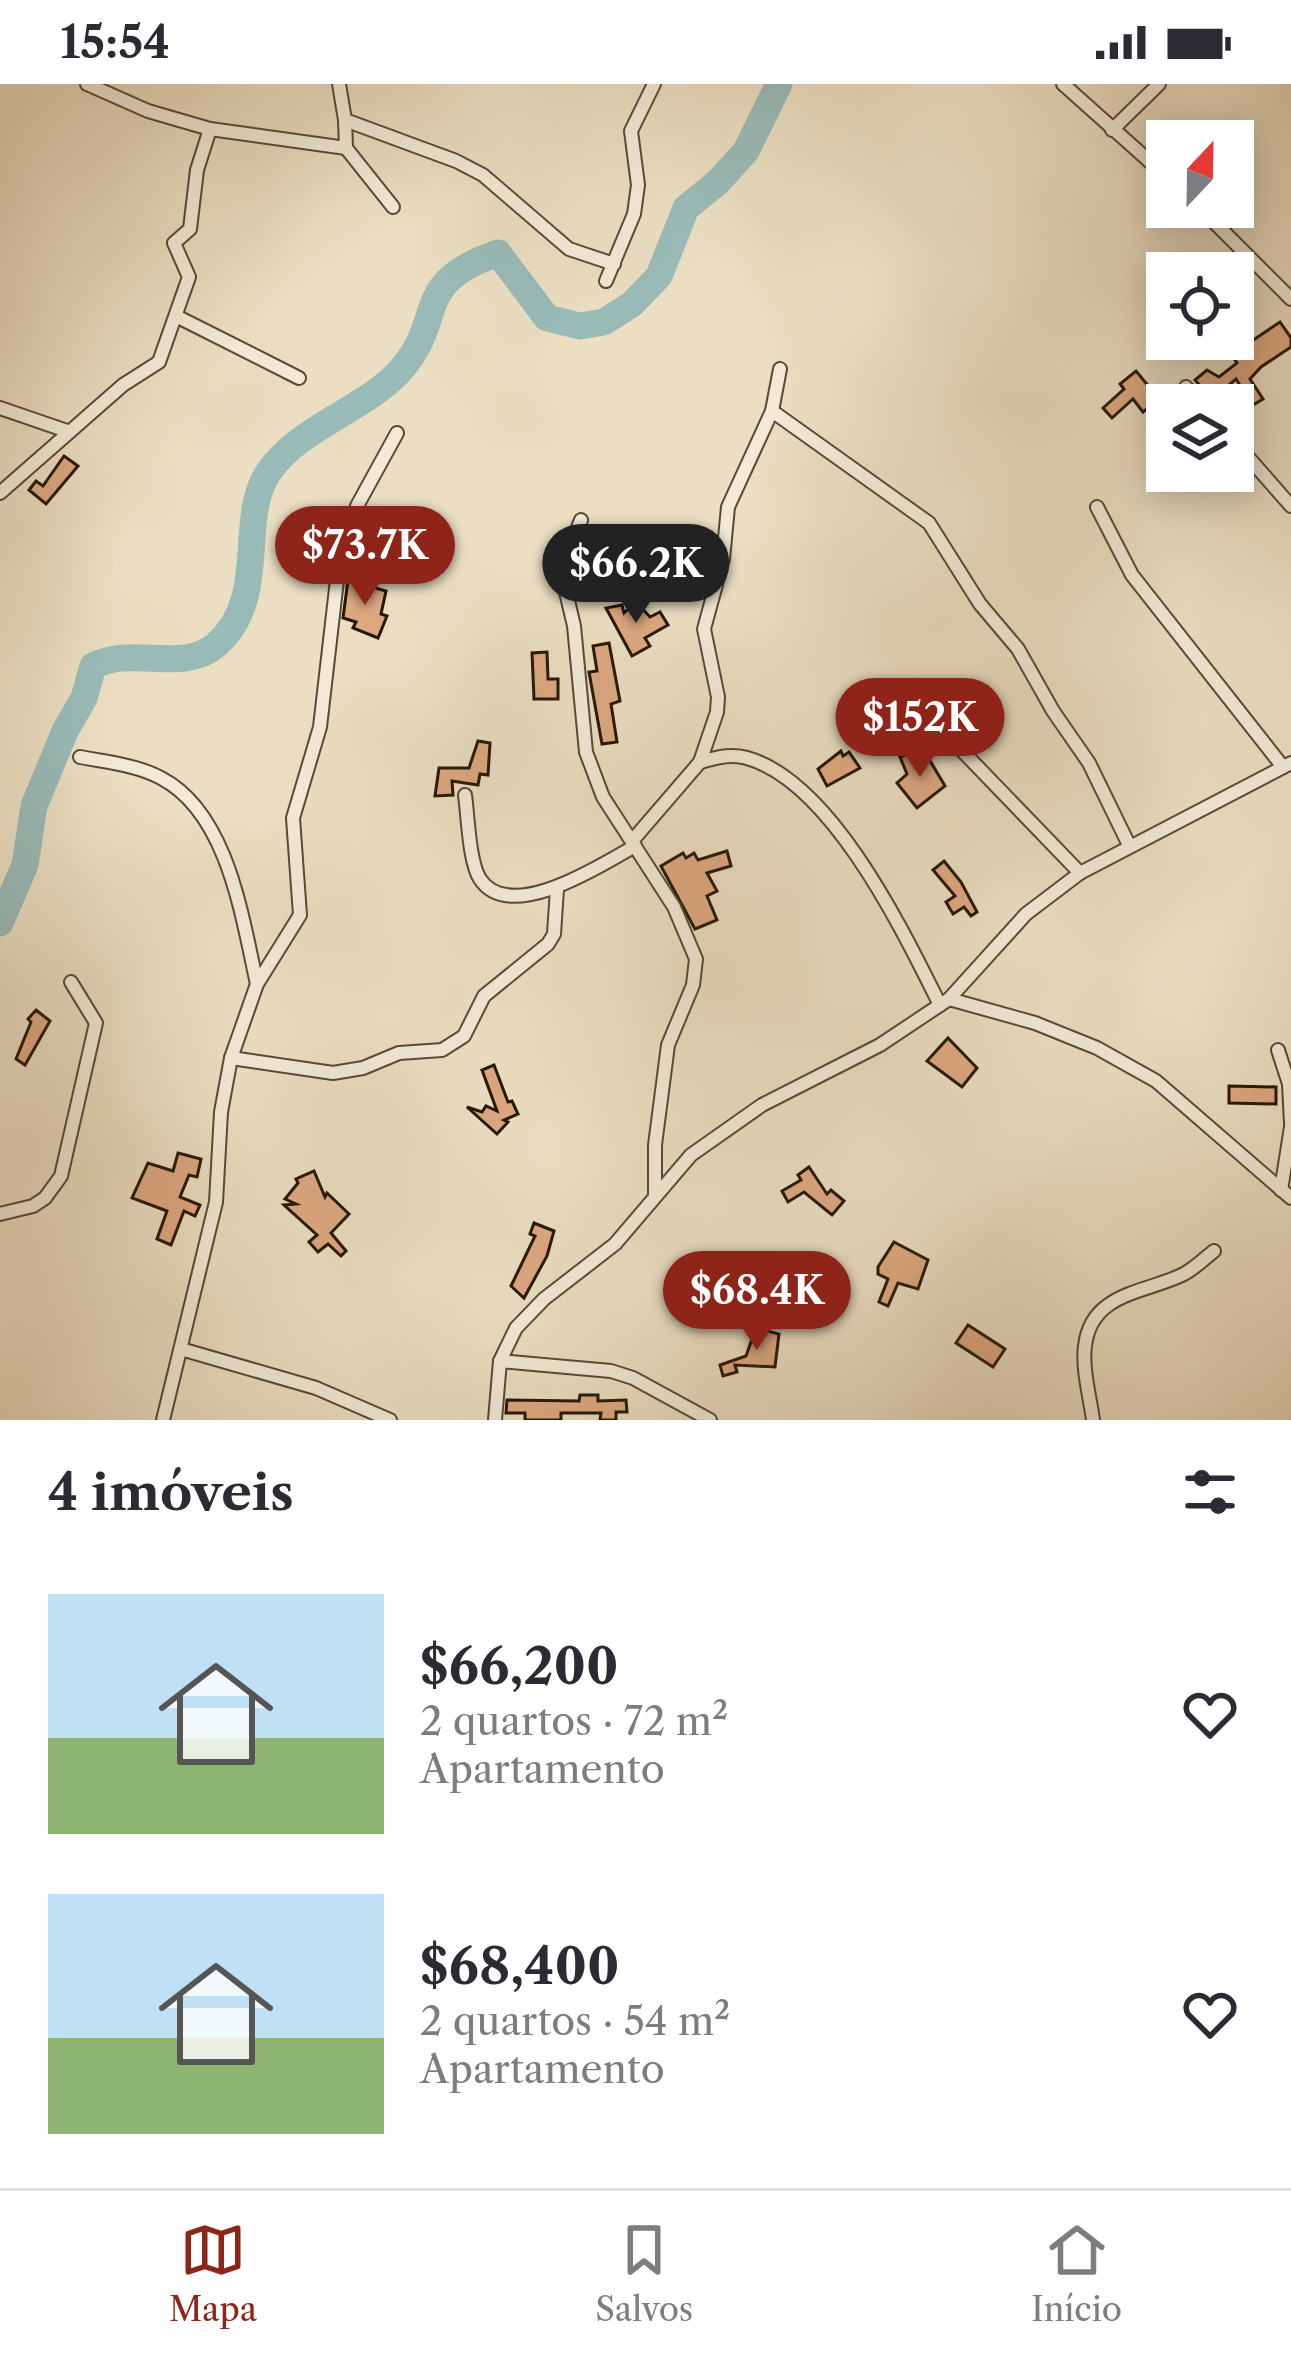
<!DOCTYPE html>
<html lang="pt">
<head>
<meta charset="utf-8">
<style>
  :root { --surface:#fff; --page:#f2f2f3; --text:#2b2b33; --muted:#7c7c81; --line:#e1e1e2; --accent:#8f2418 }
  body { margin:0; font-family:"Libre Caslon Text",serif; background:var(--page); color:var(--text); height:100vh; display:flex; flex-direction:column; font-size:45px; white-space:nowrap }
  * { box-sizing:border-box; margin:0 }
  p { font-size:39px; color:var(--muted) }
  .icon { flex:none; width:66px; height:66px; fill:none; stroke:currentColor; stroke-width:2; stroke-linecap:round; stroke-linejoin:round }
  .map { position:relative; height:1336px; overflow:hidden }
  .drawer { display:flex; flex-direction:column; background:var(--surface); flex:1 }
  .drawer>* { flex:none }
  .needle { width:78px; rotate:22deg }
  .controls { position:absolute; left:1146px; top:36px; display:grid; gap:24px }
  .controls a { display:grid; place-items:center; width:108px; height:108px; border-radius:0px; background:var(--surface); box-shadow:0 6px 30px #0003; font-size:60px }
  .price { position:absolute; translate:-50% -102px; padding:0 27px; border-radius:42px; background:var(--accent); color:#fff; font-size:39px; line-height:78px; filter:drop-shadow(0 3px 6px #0008) }
  .price::after { content:''; position:absolute; left:50%; top:72px; width:36px; height:27px; margin-left:-18px; background:inherit; clip-path:polygon(0 0,100% 0,50% 100%) }
  .price.selected { background:#222; color:#fff }
  ul { padding:0; list-style:none }
  li { display:flex; align-items:center; gap:36px; height:300px; padding:0 48px }
  li span { display:grid; place-items:center; flex:none; width:336px; height:240px; border-radius:0px; color:#555 }
  li>.icon { margin-inline-start:auto }
  span .icon { width:144px; height:144px; fill:#fffc; stroke-width:1 }
  li b { font-size:51px }
  h2 { display:flex; justify-content:space-between; align-items:center; height:144px; padding:0 48px; font-size:51px }
  .status { display:flex; justify-content:space-between; align-items:center; height:84px; padding:0 60px; background:var(--surface); direction:ltr }
  .status svg { height:33px; fill:currentColor }
  .menu { display:flex; justify-content:space-around; align-items:center; height:168px; border-top:3px solid var(--line); background:var(--surface); font-size:33px; color:var(--muted) }
  .menu a { display:grid; justify-items:center; gap:6px }
  .menu .selected { color:var(--accent) }
  .map>svg:first-child { display:block }
  .lines { fill:none; stroke-linecap:round; stroke-linejoin:round }
  .river { stroke:#99bbb8; stroke-width:27 }
  .building { fill:#dda881; stroke:#261806; stroke-width:3 }
  .minor-casing { stroke:#574a35; stroke-width:16 }
  .minor { stroke:#f2ead7; stroke-width:12 }
</style>
</head>
<body>
<div class="status"><b>15:54</b><svg viewBox="0 0 49 12"><path d="M0 12V9h3v3zM5 12V6h3v6zM10 12V3h3v9zM15 12V0h3v12zM26 1h20v11H26zM47 4h2v5h-2z"/></svg></div>
<div class="map">
<svg width="1291" height="1336" viewBox="0 0 1291 1336">
  <rect width="100%" height="100%" fill="#ebdec2"/>
  <filter id="stains"><feTurbulence type="fractalNoise" baseFrequency=".00167" numOctaves="4"/><feColorMatrix values="0 0 0 0 .2 0 0 0 0 .09 0 0 0 0 .02 0 0 0 .5 -.17"/></filter>
  <radialGradient id="worn" r=".72"><stop offset=".6" stop-color="#630" stop-opacity="0"/><stop offset="1" stop-color="#630" stop-opacity=".3"/></radialGradient>
  <g class="lines">
    <path class="river" d="M 0,839 L 25,781 L 34,722 L 65,647 L 84,614 L 93,582 C 133,561 182,590 216,561 C 270,514 237,436 268,389 C 298,344 363,326 398,289 C 448,236 408,200 498,169 L 547,234 L 580,242 L 604,238 L 632,220 L 659,192 L 686,124 L 718,98 L 746,67 L 779,0"/>
  </g>
  <g class="building">
    <polygon points="1280,238 1291,254 1291,263 1261,283 1250,295 1263,315 1253,321 1236,295 1212,316 1195,296 1207,286 1219,293 1237,279 1229,267 1240,259 1243,263"/>
    <polygon points="1136,287 1159,315 1143,328 1133,315 1112,334 1103,324 1124,305 1120,300"/>
    <polygon points="64,372 78,382 46,420 29,406 36,397 43,402"/>
    <polygon points="348,496 386,507 381,530 387,532 378,554 353,544 356,538 343,534"/>
    <polygon points="636,518 650,533 660,528 668,541 645,554 650,562 632,572 606,524 622,521 624,529"/>
    <polygon points="609,559 620,617 611,620 617,658 602,660 589,588 597,587 593,562"/>
    <polygon points="547,568 548,595 558,595 558,615 534,615 532,569"/>
    <polygon points="478,657 490,659 488,691 480,690 478,701 452,697 453,711 435,712 439,684 469,684"/>
    <polygon points="841,667 843,672 849,668 860,684 827,702 818,685"/>
    <polygon points="912,668 917,680 929,675 945,702 917,724 897,699 907,690 900,673"/>
    <polygon points="727,767 731,782 707,789 717,807 707,812 717,836 695,845 661,782 683,769 686,774 694,769 698,776"/>
    <polygon points="944,777 961,798 977,828 971,832 964,823 953,830 946,818 955,812 933,786"/>
    <polygon points="36,926 50,937 25,981 16,975 31,938 28,935"/>
    <polygon points="948,954 977,984 962,1003 927,977"/>
    <polygon points="494,981 508,1018 512,1017 518,1030 504,1036 508,1038 497,1050 467,1023 482,1028 486,1022 497,1027 482,986"/>
    <polygon points="1229,1002 1276,1003 1276,1020 1229,1019"/>
    <polygon points="178,1069 201,1075 197,1093 189,1091 180,1113 200,1121 195,1132 184,1127 171,1161 157,1155 167,1127 132,1114 148,1079 173,1087"/>
    <polygon points="809,1083 827,1110 831,1106 844,1117 832,1131 804,1108 788,1118 782,1107 801,1096 798,1091"/>
    <polygon points="314,1087 325,1113 327,1109 349,1130 331,1149 346,1167 341,1172 328,1160 318,1168 309,1158 317,1151 284,1121 296,1120 285,1115 298,1099 296,1095"/>
    <polygon points="534,1139 554,1147 547,1172 524,1214 511,1202 535,1152 530,1150"/>
    <polygon points="894,1158 928,1176 918,1205 898,1199 888,1222 879,1218 888,1195 878,1190 878,1183"/>
    <polygon points="733,1174 750,1180 742,1205 747,1207 740,1227 713,1217"/>
    <polygon points="968,1241 1005,1265 993,1283 956,1259"/>
    <polygon points="756,1244 779,1250 775,1283 735,1281 737,1288 723,1292 720,1281 746,1272"/>
    <polygon points="580,1311 598,1311 598,1317 626,1316 627,1328 616,1328 616,1336 600,1336 601,1329 561,1329 561,1336 525,1336 525,1329 506,1329 507,1316 579,1317"/>
  </g>
  <g class="lines">
    <g class="minor-casing">
      <g id="minor">
        <polyline points="87,0 148,27 210,45 346,64"/>
        <polyline points="339,0 345,36 456,77 483,91 569,165 614,180"/>
        <polyline points="1063,0 1167,93"/>
        <polyline points="345,36 346,64 393,123"/>
        <polyline points="1112,46 1159,0"/>
        <polyline points="1199,123 1291,215"/>
        <polyline points="606,197 634,130 638,101 631,47 654,0"/>
        <polyline points="176,232 299,294"/>
        <polyline points="1186,303 1202,321"/>
        <polyline points="0,324 67,347"/>
        <polyline points="772,327 929,439 980,520 1018,565 1053,627 1089,679 1129,761"/>
        <polyline points="1233,356 1291,422"/>
        <polyline points="0,409 123,301 159,278 189,193 174,159 190,145 197,86 210,45"/>
        <polyline points="1097,423 1132,491 1283,683"/>
        <polyline points="581,436 572,459 566,508 574,542 586,668 603,713 674,823 696,875 693,901 668,961 655,1061 655,1110"/>
        <polyline points="919,622 1080,789"/>
        <path d="M 80,673 C 106,678 137,681 161,694 C 228,729 242,833 257,900"/>
        <path d="M 700,678 C 716,674 730,669 747,674 C 832,698 903,847 940,921"/>
        <path d="M 465,711 C 468,732 469,778 480,795 C 510,841 603,780 635,762"/>
        <polyline points="632,757 700,678 717,628 718,613 704,545 723,475 728,423 772,327 780,285"/>
        <polyline points="949,915 1035,939 1097,964 1156,997 1291,1114"/>
        <polyline points="1278,966 1289,1000 1291,1039"/>
        <polyline points="231,974 333,989 363,984 399,969 442,966 464,952 484,912 548,860 554,850 557,805"/>
        <polyline points="1281,1106 1291,1043"/>
        <polyline points="0,1130 33,1122 45,1114 61,1092 96,939 71,898"/>
        <polyline points="181,1265 316,1304 390,1336"/>
        <polyline points="500,1277 611,1287 633,1294 710,1336"/>
        <polyline points="163,1336 216,1118 221,1028 231,974 257,900 300,831 293,734 320,643 337,496 357,422 397,349"/>
        <polyline points="495,1336 500,1277 516,1244 544,1215 615,1160 691,1071 762,1021 880,961 949,915 1026,830 1080,789 1291,679"/>
        <path d="M 1093,1336 C 1090,1313 1082,1285 1085,1262 C 1091,1208 1146,1209 1184,1190 C 1195,1184 1204,1175 1214,1167"/>
      </g>
    </g>
    <use href="#minor" class="minor"/>
  </g>
  <rect width="100%" height="100%" filter="url(#stains)"/>
  <rect width="100%" height="100%" fill="url(#worn)"/>
</svg>
<div class="controls">
<a><svg class="needle" viewBox="-14 -14 28 28"><path d="M0-13l5 13h-10z" fill="#e53935"/><path d="M0 13l5-13h-10z" fill="#7c7c81"/></svg></a>
<a><svg class="icon" aria-label="locate" viewBox="0 0 24 24"><circle cx="12" cy="12" r="6"/><path d="M12 2v4M12 18v4M2 12h4M18 12h4"/></svg></a>
<a><svg class="icon" aria-label="layers" viewBox="0 0 24 24"><path d="M12 4l9 5-9 5-9-5zM3 14l9 5 9-5"/></svg></a>
</div>
<b class="price" style="left:365px;top:524px">$73.7K</b>
<b class="price selected" style="left:636px;top:542px">$66.2K</b>
<b class="price" style="left:920px;top:696px">$152K</b>
<b class="price" style="left:757px;top:1269px">$68.4K</b>
</div>
<section class="drawer">
<h2>4 imóveis<svg class="icon" aria-label="filters" viewBox="0 0 24 24"><path d="M4 7h16M4 17h16"/><circle cx="9" cy="7" r="2"/><circle cx="15" cy="17" r="2"/></svg></h2>
<ul>
<li><span style="background:linear-gradient(#bfe0f5 60%,#8fb573 0)"><svg class="icon" aria-label="home" viewBox="0 0 24 24"><path d="M3 11l9-7 9 7M6 9v11h12V9"/></svg></span><div><b>$66,200</b><p>2 quartos · 72 m²</p><p>Apartamento</p></div><svg class="icon" aria-label="heart" viewBox="0 0 24 24"><path d="M12 20l-8-8c-3-5 5-10 8-4 3-6 11-1 8 4z"/></svg></li>
<li><span style="background:linear-gradient(#bfe0f5 60%,#8fb573 0)"><svg class="icon" aria-label="home" viewBox="0 0 24 24"><path d="M3 11l9-7 9 7M6 9v11h12V9"/></svg></span><div><b>$68,400</b><p>2 quartos · 54 m²</p><p>Apartamento</p></div><svg class="icon" aria-label="heart" viewBox="0 0 24 24"><path d="M12 20l-8-8c-3-5 5-10 8-4 3-6 11-1 8 4z"/></svg></li>
</ul>
</section>
<nav class="menu">
<a class="selected"><svg class="icon" aria-label="map" viewBox="0 0 24 24"><path d="M3 6l6-2 6 2 6-2v14l-6 2-6-2-6 2zM9 4v14M15 6v14"/></svg>Mapa</a>
<a><svg class="icon" aria-label="saved" viewBox="0 0 24 24"><path d="M7 4h10v16l-5-4-5 4z"/></svg>Salvos</a>
<a><svg class="icon" aria-label="home" viewBox="0 0 24 24"><path d="M3 11l9-7 9 7M6 9v11h12V9"/></svg>Início</a>
</nav>
</body>
</html>
